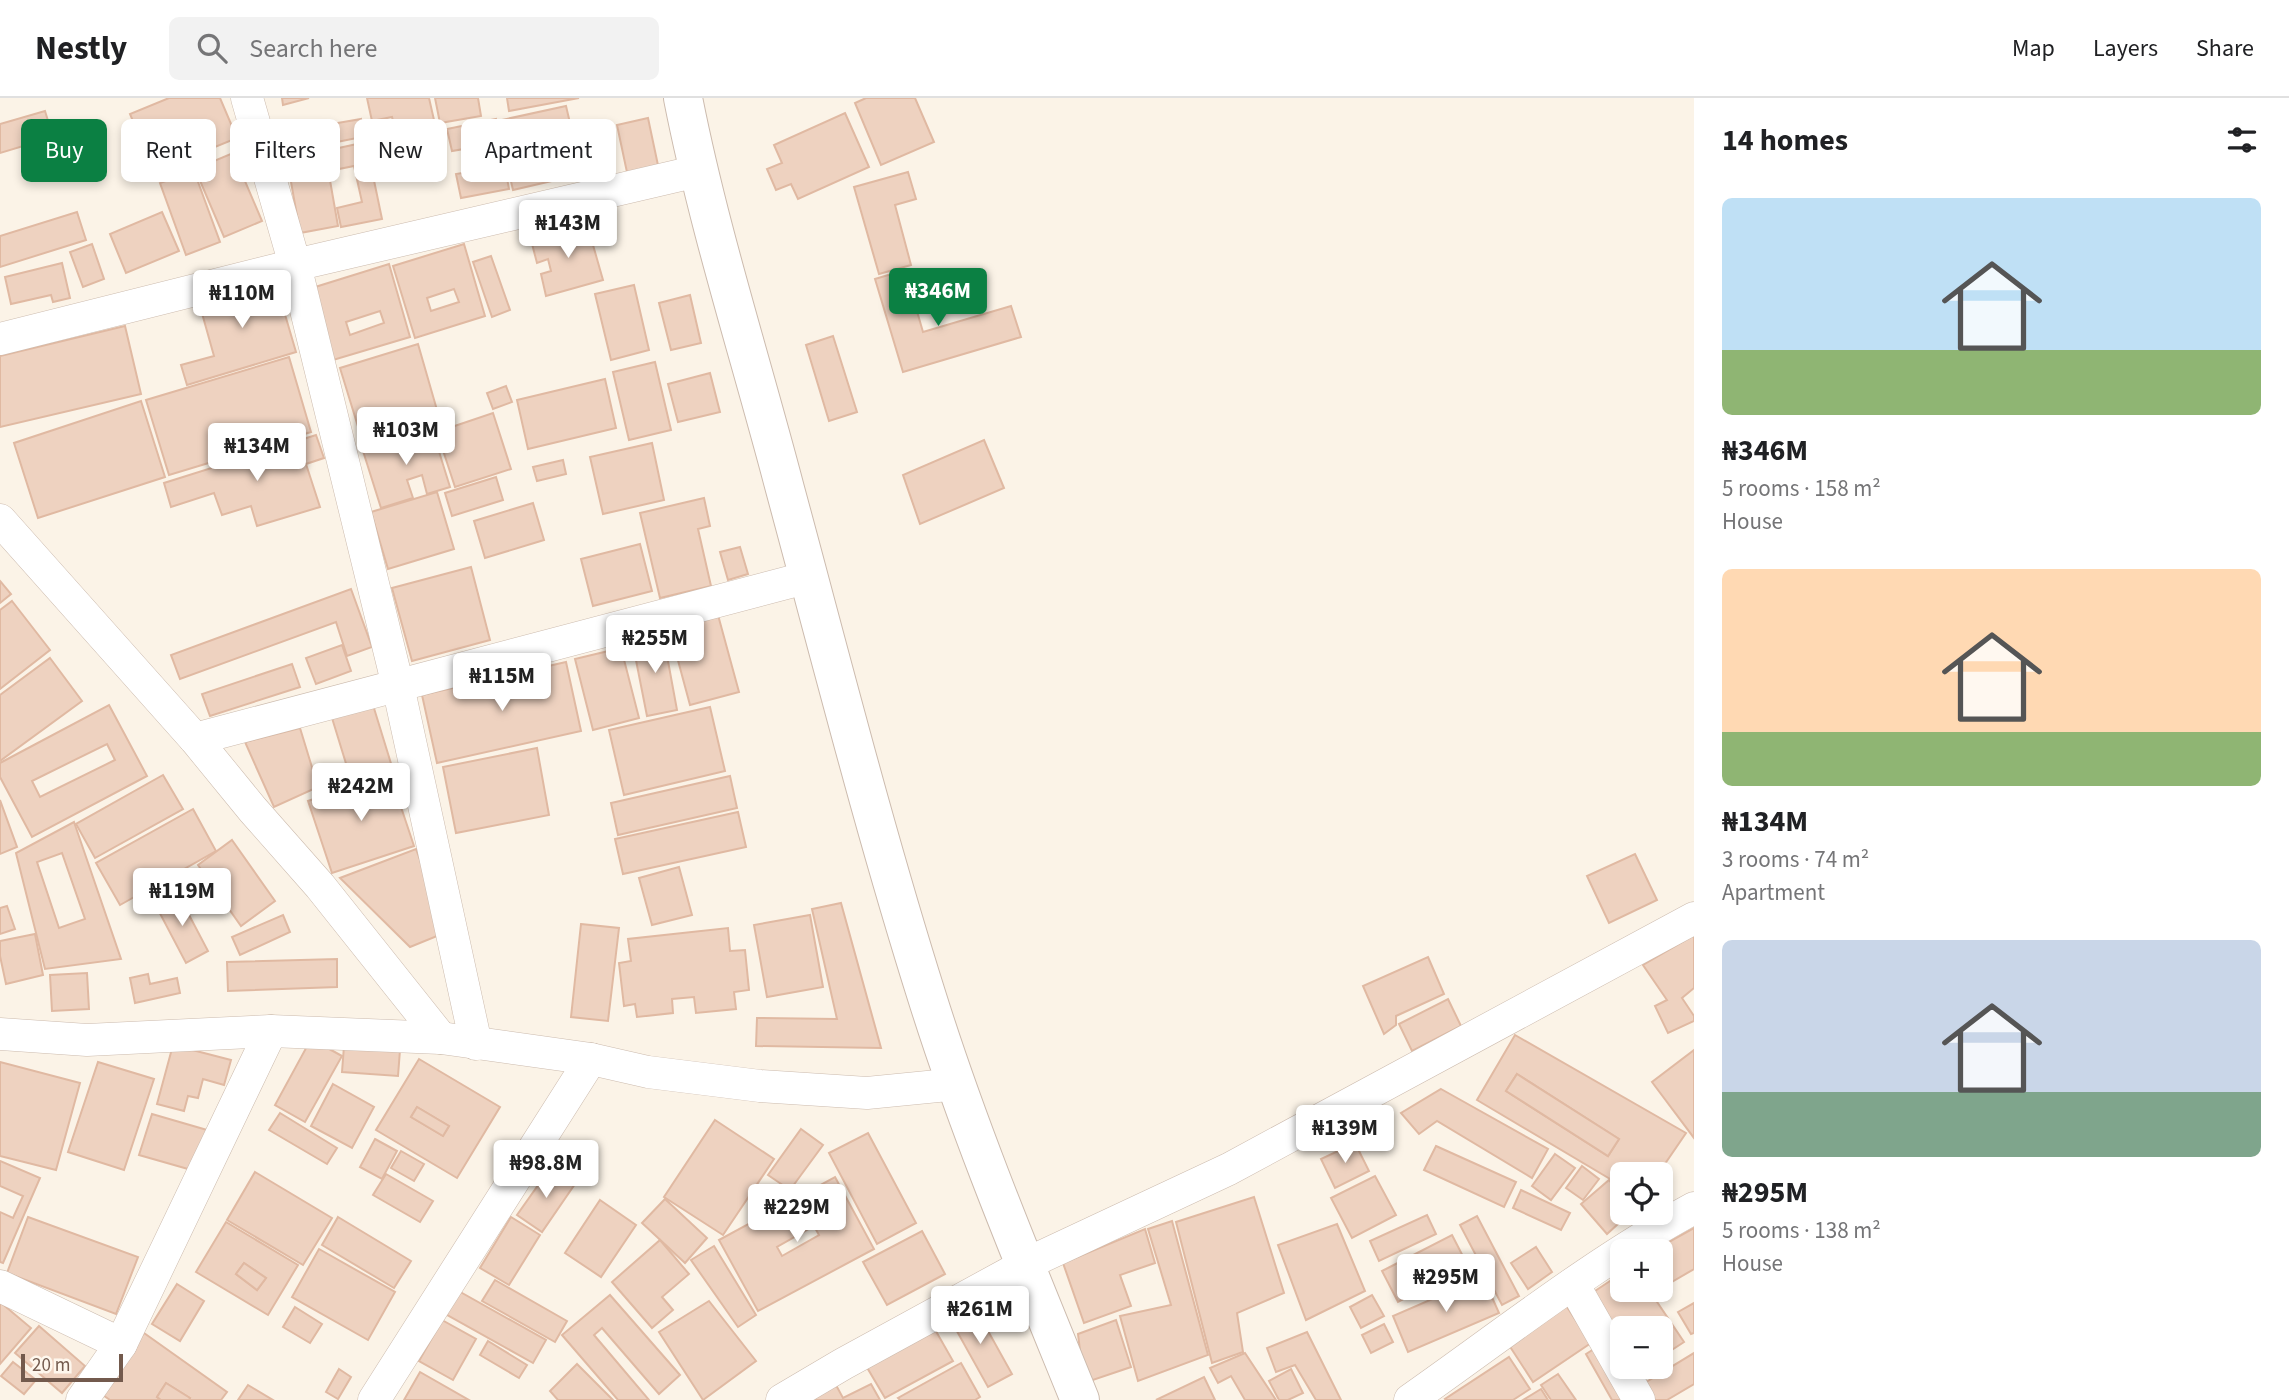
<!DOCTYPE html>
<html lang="en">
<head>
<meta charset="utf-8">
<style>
  :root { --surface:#fff; --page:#f2f2f2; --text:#202124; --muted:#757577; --line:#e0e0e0; --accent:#0b8043 }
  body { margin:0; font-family:"Source Sans 3",sans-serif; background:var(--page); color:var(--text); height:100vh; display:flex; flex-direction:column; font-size:26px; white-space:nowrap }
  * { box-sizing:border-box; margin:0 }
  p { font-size:23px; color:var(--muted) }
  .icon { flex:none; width:38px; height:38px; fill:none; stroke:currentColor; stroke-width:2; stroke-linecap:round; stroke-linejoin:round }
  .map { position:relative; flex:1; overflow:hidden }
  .drawer { display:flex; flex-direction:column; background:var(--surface); width:595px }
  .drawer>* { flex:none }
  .banner { position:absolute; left:21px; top:21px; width:665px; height:63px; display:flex; gap:14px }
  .tools { position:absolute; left:1610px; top:1064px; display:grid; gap:14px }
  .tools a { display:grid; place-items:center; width:63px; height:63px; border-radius:10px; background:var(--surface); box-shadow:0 4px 10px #0003; font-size:35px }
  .scale { position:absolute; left:21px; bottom:18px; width:102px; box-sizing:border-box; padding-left:7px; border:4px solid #735a4d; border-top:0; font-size:19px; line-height:24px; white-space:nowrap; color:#735a4d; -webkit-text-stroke:5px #fef7ed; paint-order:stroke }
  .price { position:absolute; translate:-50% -60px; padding:0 16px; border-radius:7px; background:#fff; color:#222; font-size:23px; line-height:46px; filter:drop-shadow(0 2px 4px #0008) }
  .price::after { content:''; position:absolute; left:50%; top:42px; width:21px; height:16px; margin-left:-10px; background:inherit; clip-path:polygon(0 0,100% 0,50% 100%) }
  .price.selected { background:var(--accent); color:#fff }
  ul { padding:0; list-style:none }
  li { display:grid; align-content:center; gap:14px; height:371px; padding:0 28px }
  li span { display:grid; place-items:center; height:217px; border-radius:10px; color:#555 }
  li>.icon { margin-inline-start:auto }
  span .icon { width:126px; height:126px; fill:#fffc; stroke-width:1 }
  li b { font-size:30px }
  h2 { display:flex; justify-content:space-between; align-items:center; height:84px; padding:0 28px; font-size:30px }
  .tag { padding:0 24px; border-radius:10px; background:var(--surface); box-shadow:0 4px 10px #0003; font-size:24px; line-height:63px }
  .tag.selected { background:var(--accent); color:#fff }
  header { display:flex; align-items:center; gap:42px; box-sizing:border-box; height:98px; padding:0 35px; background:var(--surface); border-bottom:2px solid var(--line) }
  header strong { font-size:33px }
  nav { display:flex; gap:38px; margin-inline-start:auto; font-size:24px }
  .search { width:490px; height:63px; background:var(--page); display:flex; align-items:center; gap:18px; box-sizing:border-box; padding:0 24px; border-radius:10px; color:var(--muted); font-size:26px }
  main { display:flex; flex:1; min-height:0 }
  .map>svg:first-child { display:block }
  .building { fill:#eed2c0; stroke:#e0b9a2; stroke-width:2; fill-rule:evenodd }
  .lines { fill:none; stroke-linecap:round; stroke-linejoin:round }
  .minor-casing { stroke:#ccbbae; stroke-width:33 }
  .tertiary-casing { stroke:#ccbbae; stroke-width:40 }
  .minor { stroke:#fff; stroke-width:32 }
  .tertiary { stroke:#fff; stroke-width:38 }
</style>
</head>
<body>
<header>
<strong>Nestly</strong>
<div class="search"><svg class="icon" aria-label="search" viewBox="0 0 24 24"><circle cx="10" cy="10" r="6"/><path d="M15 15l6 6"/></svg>Search here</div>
<nav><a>Map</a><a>Layers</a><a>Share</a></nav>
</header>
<main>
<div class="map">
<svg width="1694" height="1302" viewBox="0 0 1694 1302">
  <rect width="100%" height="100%" fill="#fbf3e7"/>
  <g class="building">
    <polygon points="169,0 220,0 237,40 154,74 130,16"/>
    <polygon points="282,0 309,0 283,7"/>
    <polygon points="367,0 429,0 434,22 395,31 392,19 372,23"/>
    <polygon points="435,0 478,0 481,18 440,25"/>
    <polygon points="507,0 579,0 509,13"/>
    <polygon points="866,0 915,0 934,44 881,67 855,5"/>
    <polygon points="566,8 582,76 513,92 497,23"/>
    <polygon points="45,13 53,39 0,55 0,26"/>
    <polygon points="845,15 869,69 798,101 791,86 776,92 767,71 782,65 774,47"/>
    <polygon points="648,20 659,72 628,79 617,27"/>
    <polygon points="361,21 362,39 322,47 320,28"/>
    <polygon points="496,21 509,91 461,100 456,76 486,71 481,48 452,53 447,31"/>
    <polygon points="366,44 382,121 341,129 337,110 362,104 354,68 329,73 325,53"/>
    <polygon points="325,54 338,128 300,135 287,61"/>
    <polygon points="233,55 262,123 224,139 195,71"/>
    <polygon points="194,73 220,144 186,157 160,85"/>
    <polygon points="908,74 916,101 895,107 911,167 879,176 854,89"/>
    <polygon points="77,114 86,142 0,169 0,138"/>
    <polygon points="162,114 179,153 126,175 110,136"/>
    <polygon points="587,126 603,182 546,198 541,176 551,173 548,161 537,165 531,142"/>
    <polygon points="92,146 104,181 83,189 70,154"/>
    <path d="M 464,146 L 485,218 L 415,240 L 393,168 ZM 454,191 L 459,204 L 431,213 L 427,200 Z"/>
    <polygon points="491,158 510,212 492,219 473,164"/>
    <polygon points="62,165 70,200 53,204 51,197 11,206 5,179"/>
    <path d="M 389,166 L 410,239 L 333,262 L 312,190 ZM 380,213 L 384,225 L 350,237 L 346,224 Z"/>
    <polygon points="905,172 923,234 1011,208 1021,239 903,274 875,181"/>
    <polygon points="274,179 296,254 187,287 181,267 214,258 198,201"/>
    <polygon points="634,187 649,252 611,262 595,196"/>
    <polygon points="690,197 701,245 671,252 659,205"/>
    <polygon points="125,228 141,296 0,329 0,258"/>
    <polygon points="833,238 857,314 829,323 806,247"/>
    <polygon points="418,246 437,312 360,335 340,270"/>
    <polygon points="289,259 311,334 169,377 146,302"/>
    <polygon points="655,264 671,332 629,342 613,274"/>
    <polygon points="710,275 720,314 678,324 668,286"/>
    <polygon points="605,281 616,330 528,351 517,302"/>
    <polygon points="506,288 512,304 493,311 487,295"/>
    <polygon points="141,303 165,379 38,420 14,345"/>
    <polygon points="493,315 511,371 455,389 437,334"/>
    <polygon points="432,331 450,389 427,396 422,377 407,382 413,400 381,410 363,353"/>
    <polygon points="316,337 324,360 306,366 320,409 257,428 251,408 222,417 214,395 171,409 164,385"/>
    <polygon points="984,342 1004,390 920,426 903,377"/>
    <polygon points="652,345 664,402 603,416 590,359"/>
    <polygon points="563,362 566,376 537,383 533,369"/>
    <polygon points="496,379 503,402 452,418 445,395"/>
    <polygon points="437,394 454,451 388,471 371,414"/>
    <polygon points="704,400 710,428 698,431 711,488 660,500 640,415"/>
    <polygon points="533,405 544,442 485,460 474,423"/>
    <polygon points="640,446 652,493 593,508 581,461"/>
    <polygon points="740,449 748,476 728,482 720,454"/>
    <polygon points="471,469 490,542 412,563 392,490"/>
    <polygon points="0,483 11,496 0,505"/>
    <polygon points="351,491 372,549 347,558 336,524 180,581 171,557"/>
    <polygon points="12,503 50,552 0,591 0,512"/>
    <polygon points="718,517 739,594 690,607 669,529"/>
    <polygon points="663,536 677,612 647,618 632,542"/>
    <polygon points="342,547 351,573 316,586 306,560"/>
    <polygon points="621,550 639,620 593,632 575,561"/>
    <polygon points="50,560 82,603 0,663 0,597"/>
    <polygon points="566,564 581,633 437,665 422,597"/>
    <polygon points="292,566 300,589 210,618 202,596"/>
    <path d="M 109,607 L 147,678 L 32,739 L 0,679 L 0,665 ZM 107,646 L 115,662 L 40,699 L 32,683 Z"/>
    <polygon points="373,607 393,672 352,685 332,620"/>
    <polygon points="710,609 725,673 624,697 609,632"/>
    <polygon points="300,630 318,689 274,709 245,644"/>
    <polygon points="537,650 549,717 456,735 443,669"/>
    <polygon points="390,676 414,748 332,775 308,703"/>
    <polygon points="163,677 183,711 95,760 76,726"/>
    <polygon points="730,678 737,710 618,737 611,705"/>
    <polygon points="0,702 17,749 0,756"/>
    <polygon points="193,711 216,753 120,807 96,765"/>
    <polygon points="738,714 746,749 623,776 615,741"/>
    <path d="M 74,724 L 121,861 L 45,871 L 16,755 ZM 62,755 L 85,821 L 59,830 L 37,764 Z"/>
    <polygon points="232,742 275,803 241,828 198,767"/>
    <polygon points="416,751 447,834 410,849 340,780"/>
    <polygon points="1635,756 1657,802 1609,825 1587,778"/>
    <polygon points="679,769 692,817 652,827 639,780"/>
    <polygon points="177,794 208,853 186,865 155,806"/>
    <polygon points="841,805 881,950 756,948 757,920 837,921 812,811"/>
    <polygon points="7,808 15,831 0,836 0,810"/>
    <polygon points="283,817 290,834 240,857 232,839"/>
    <polygon points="810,817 823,889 767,899 754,827"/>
    <polygon points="581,826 619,830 608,923 571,919"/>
    <polygon points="728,830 730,853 745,852 749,892 734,894 736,911 696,915 694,899 672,901 673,915 637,919 635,906 624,908 619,865 631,863 628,841"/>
    <polygon points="35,836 43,877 6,886 0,858 0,843"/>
    <polygon points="1694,837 1694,890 1682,900 1694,918 1694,923 1668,935 1655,908 1667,902 1643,867"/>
    <polygon points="1428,859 1444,896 1396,918 1396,927 1384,936 1363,888"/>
    <polygon points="337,861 337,889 228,893 227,864"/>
    <polygon points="87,875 89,911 52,913 50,877"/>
    <polygon points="148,876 150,886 177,880 180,895 135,905 130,880"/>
    <polygon points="1448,901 1461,928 1412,953 1399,926"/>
    <path d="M 1515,937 L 1686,1035 L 1658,1076 L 1622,1076 L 1622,1088 L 1477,1002 ZM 1517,976 L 1619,1041 L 1608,1058 L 1506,993 Z"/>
    <polygon points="311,941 342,958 305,1024 275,1007"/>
    <polygon points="173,947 231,962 224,987 203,981 198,1000 188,998 184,1013 157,1006"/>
    <polygon points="344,948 400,952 398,978 342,974"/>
    <polygon points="1694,952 1694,1040 1652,984"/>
    <path d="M 419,961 L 500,1009 L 457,1080 L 376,1032 ZM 417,1009 L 449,1028 L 443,1038 L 411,1019 Z"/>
    <polygon points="0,964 80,985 56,1072 0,1058"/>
    <polygon points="98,964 154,981 124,1072 68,1054"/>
    <polygon points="1517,976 1619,1041 1608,1058 1506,993"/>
    <polygon points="333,986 374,1009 352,1050 311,1028"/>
    <polygon points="1441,991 1548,1051 1532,1080 1437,1023 1419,1036 1401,1015"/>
    <polygon points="417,1009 449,1028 443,1038 411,1019"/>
    <polygon points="280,1015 337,1050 327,1066 269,1032"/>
    <polygon points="152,1016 207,1032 195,1073 139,1057"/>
    <polygon points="715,1022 774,1061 723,1137 664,1099"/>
    <polygon points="801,1031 823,1047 790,1092 768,1077"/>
    <polygon points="868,1035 916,1125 877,1146 829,1055"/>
    <polygon points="375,1041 397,1053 382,1081 360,1069"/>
    <polygon points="1355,1045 1369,1073 1335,1090 1321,1061"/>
    <polygon points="1436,1048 1516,1084 1504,1109 1424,1072"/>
    <polygon points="401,1053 424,1066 414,1083 391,1070"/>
    <polygon points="1555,1056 1575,1070 1551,1102 1532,1088"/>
    <polygon points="0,1063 40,1080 3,1165 0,1164 0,1114 13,1120 23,1098 0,1088"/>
    <polygon points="1582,1068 1599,1081 1583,1102 1566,1090"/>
    <polygon points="551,1069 575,1086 542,1134 517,1117"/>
    <polygon points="255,1074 332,1120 303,1167 227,1122"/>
    <polygon points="386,1076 433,1103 420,1124 373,1097"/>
    <polygon points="1375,1078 1396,1117 1352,1140 1331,1100"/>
    <path d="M 835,1079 L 874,1151 L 758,1213 L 719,1142 ZM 814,1128 L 819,1137 L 782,1158 L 777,1149 Z"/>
    <polygon points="1609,1082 1622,1097 1622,1115 1630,1115 1607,1136 1581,1106"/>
    <polygon points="1521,1092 1570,1115 1561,1132 1513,1110"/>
    <polygon points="1254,1099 1284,1195 1237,1215 1243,1254 1212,1265 1176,1124"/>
    <polygon points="665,1101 707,1140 685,1165 642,1125"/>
    <polygon points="600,1102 636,1127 601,1179 565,1155"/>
    <polygon points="1427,1117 1436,1136 1379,1163 1370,1143"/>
    <polygon points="1477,1118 1519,1198 1502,1207 1460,1127"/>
    <polygon points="28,1119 138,1159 116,1216 7,1175"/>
    <polygon points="338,1119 411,1163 394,1190 322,1147"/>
    <polygon points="511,1119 540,1137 509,1187 480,1170"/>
    <polygon points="1172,1123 1208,1257 1138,1283 1120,1218 1171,1207 1148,1131"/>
    <path d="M 226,1124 L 298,1167 L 268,1217 L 196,1174 ZM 244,1165 L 266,1180 L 257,1192 L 236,1176 Z"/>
    <polygon points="1337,1126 1365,1193 1306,1222 1278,1147"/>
    <polygon points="1694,1130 1694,1171 1665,1188 1661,1181 1661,1153 1653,1153"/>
    <polygon points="1145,1131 1155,1165 1120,1177 1131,1208 1084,1225 1063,1165"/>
    <polygon points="922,1133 945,1176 887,1207 863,1164"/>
    <polygon points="1452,1137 1468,1168 1398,1204 1382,1173"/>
    <polygon points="660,1142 689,1176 662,1199 673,1212 652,1230 612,1184"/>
    <polygon points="714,1148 756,1217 738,1229 691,1162"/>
    <polygon points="1536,1149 1552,1174 1528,1191 1511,1165"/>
    <polygon points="319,1151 395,1194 368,1242 292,1199"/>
    <polygon points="244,1165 266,1180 257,1192 236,1176"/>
    <polygon points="1622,1175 1622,1192 1649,1192 1684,1244 1661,1259 1661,1230 1622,1230 1622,1246 1589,1197"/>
    <polygon points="1483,1179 1499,1215 1408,1254 1393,1218"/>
    <polygon points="495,1182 567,1223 555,1244 482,1203"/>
    <polygon points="177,1186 204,1203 180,1243 152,1226"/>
    <polygon points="455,1191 546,1242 533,1265 442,1214"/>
    <polygon points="610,1197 680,1277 659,1296 602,1230 594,1237 649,1302 618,1302 562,1237"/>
    <polygon points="1372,1197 1384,1218 1361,1230 1350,1209"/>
    <polygon points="709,1203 756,1263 703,1302 659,1234"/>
    <polygon points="0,1204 31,1230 0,1266"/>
    <polygon points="1694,1205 1694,1235 1691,1236 1678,1214"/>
    <polygon points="973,1206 1012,1276 988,1289 949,1219"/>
    <polygon points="1565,1206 1591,1245 1533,1284 1507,1244"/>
    <polygon points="295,1209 322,1226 310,1245 283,1229"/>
    <polygon points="442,1222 476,1241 453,1282 419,1263"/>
    <polygon points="1116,1222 1131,1269 1084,1285 1078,1236"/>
    <polygon points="1384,1226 1393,1244 1371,1255 1362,1237"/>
    <polygon points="39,1228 85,1268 62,1295 15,1255"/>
    <polygon points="933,1228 953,1263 885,1300 865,1266"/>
    <polygon points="1307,1234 1341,1302 1316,1302 1295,1267 1276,1274 1267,1250"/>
    <polygon points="144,1235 227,1294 221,1302 189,1302 190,1300 166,1285 157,1299 161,1302 110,1302 100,1295"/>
    <polygon points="488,1243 527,1267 519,1280 480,1257"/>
    <polygon points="1602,1246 1625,1302 1612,1302 1586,1256"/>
    <polygon points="1245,1255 1276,1302 1245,1302 1231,1278 1218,1285 1210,1270"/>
    <polygon points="1694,1255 1694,1286 1667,1302 1646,1302 1638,1289"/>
    <polygon points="1509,1259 1530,1291 1513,1302 1446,1302 1445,1301"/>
    <polygon points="13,1264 36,1282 24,1296 1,1278"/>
    <polygon points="961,1265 980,1299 975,1302 900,1302 898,1300"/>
    <polygon points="577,1266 613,1302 558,1302 550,1293"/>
    <polygon points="339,1271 351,1279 338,1301 326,1294"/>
    <polygon points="1291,1271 1303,1295 1288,1302 1279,1302 1269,1283"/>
    <polygon points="420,1274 469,1302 404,1302"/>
    <polygon points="1558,1276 1576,1302 1551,1302 1541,1287"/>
    <polygon points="1204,1279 1215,1302 1156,1302"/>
    <polygon points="166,1285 190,1300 189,1302 161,1302 157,1299"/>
    <polygon points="871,1286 880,1302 808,1302 836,1287 843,1300"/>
    <polygon points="248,1287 273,1302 238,1302"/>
    <polygon points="1541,1291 1548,1302 1523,1302"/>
  </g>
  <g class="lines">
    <g class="minor-casing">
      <g id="minor">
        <polyline points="247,0 295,167 398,588 476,946"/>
        <polyline points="0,241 295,167 698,73"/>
        <polyline points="0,422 195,641 253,712 320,788 441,940"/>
        <polyline points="195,641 809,479"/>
        <polyline points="0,936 87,942 271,933 441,940 591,961 648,974 760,988 867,995 958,986"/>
        <polyline points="1573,1186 1639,1302"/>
        <polyline points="0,1188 121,1246 271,933"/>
        <polyline points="82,1302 121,1246"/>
        <polyline points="374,1302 591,961"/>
        <polyline points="782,1302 843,1266 1026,1166 1229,1071 1694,820"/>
        <path d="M 1410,1302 C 1504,1236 1593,1165 1694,1110"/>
      </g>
    </g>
    <g class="tertiary-casing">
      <path id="tertiary" d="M 683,0 C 709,132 751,261 785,391 C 831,561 874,731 927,899 C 970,1036 1026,1169 1080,1302"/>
    </g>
    <use href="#minor" class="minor"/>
    <use href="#tertiary" class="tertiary"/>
  </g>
</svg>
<div class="tools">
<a><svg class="icon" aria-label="locate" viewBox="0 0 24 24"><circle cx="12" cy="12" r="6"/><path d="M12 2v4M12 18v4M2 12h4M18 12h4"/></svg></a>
<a>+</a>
<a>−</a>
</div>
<div class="scale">20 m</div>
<b class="price" style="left:568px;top:162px">₦143M</b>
<b class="price selected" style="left:938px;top:230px">₦346M</b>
<b class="price" style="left:242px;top:232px">₦110M</b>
<b class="price" style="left:406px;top:369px">₦103M</b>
<b class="price" style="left:257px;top:385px">₦134M</b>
<b class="price" style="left:655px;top:577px">₦255M</b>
<b class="price" style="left:502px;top:615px">₦115M</b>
<b class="price" style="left:361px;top:725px">₦242M</b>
<b class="price" style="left:182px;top:830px">₦119M</b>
<b class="price" style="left:1345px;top:1067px">₦139M</b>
<b class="price" style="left:546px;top:1102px">₦98.8M</b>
<b class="price" style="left:797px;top:1146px">₦229M</b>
<b class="price" style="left:1446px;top:1216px">₦295M</b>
<b class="price" style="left:980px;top:1248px">₦261M</b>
<div class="banner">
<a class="tag selected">Buy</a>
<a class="tag">Rent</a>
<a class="tag">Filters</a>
<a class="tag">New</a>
<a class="tag">Apartment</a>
</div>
</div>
<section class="drawer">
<h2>14 homes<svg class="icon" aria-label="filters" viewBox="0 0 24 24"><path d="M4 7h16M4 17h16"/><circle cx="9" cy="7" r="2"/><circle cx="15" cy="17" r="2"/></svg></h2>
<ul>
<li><span style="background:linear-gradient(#bfe0f5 70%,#8fb573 0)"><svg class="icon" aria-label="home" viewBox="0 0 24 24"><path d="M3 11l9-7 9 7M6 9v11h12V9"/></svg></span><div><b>₦346M</b><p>5 rooms · 158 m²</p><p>House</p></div></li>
<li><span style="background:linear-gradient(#ffd9b3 75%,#8fb573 0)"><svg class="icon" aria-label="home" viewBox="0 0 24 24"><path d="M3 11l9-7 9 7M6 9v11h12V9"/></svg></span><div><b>₦134M</b><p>3 rooms · 74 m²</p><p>Apartment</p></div></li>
<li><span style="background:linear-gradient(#c9d6e8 70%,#7fa58c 0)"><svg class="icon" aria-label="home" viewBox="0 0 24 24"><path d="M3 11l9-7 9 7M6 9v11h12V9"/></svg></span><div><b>₦295M</b><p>5 rooms · 138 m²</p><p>House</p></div></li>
</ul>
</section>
</main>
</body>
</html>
